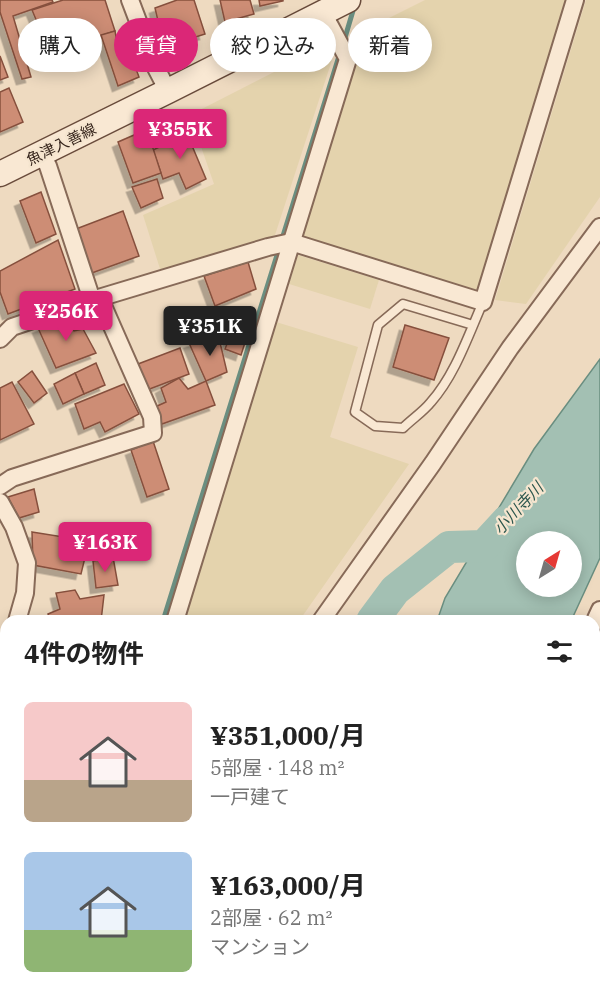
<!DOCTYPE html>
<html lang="ja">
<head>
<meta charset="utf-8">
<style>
  :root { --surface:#fff; --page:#f2f2f2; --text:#222; --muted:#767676; --accent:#db2777 }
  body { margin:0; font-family:"IBM Plex Serif","Noto Sans JP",serif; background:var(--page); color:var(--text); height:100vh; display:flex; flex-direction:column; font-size:22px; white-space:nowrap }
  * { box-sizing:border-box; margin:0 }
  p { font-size:20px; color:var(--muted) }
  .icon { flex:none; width:33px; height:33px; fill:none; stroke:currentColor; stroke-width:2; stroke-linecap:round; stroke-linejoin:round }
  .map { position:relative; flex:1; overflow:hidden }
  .sheet { position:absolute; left:0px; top:615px; width:600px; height:386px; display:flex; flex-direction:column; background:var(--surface); border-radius:18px 18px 0 0; box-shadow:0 3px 15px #0003 }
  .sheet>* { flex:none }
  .hud { position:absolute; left:18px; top:18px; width:564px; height:54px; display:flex; gap:12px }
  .needle { width:39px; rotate:37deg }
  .tools { position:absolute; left:516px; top:531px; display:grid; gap:12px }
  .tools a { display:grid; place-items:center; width:66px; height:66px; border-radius:50%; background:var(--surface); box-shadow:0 3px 15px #0003; font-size:30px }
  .price { position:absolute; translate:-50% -51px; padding:0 14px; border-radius:6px; background:var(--accent); color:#fff; font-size:20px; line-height:39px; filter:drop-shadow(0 2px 3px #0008) }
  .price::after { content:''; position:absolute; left:50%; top:36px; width:18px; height:14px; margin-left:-9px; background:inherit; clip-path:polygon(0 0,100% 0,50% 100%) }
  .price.on { background:#222; color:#fff }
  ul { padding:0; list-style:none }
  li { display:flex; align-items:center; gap:18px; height:150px; padding:0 24px }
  li span { display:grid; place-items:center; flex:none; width:168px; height:120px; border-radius:9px; color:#555 }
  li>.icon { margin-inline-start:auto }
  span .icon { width:72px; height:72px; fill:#fffc; stroke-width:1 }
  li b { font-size:26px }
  h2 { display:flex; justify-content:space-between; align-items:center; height:72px; padding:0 24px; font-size:26px }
  .pill { padding:0 21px; border-radius:27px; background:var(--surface); box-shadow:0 3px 15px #0003; font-size:21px; line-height:54px }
  .pill.on { background:var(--accent); color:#fff }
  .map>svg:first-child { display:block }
  .farmland { fill:#e4d3ad }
  .water { fill:#a3c0b3; stroke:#6a8e80; stroke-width:1.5; fill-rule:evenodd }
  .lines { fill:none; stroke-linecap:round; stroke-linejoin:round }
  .stream { stroke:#6a8e80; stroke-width:5 }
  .river { stroke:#a3c0b3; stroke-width:32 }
  .building { fill:#cd8d75; stroke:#86503d; stroke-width:1.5; filter:url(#shadow) }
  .lane-casing { stroke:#876a58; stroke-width:11 }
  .street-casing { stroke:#876a58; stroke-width:20 }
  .secondary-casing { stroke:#694b3b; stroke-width:27 }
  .lane { stroke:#f9e8d3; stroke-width:8 }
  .street { stroke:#f9e8d3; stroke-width:16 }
  .secondary { stroke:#f9e8d3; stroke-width:24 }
  .labels { text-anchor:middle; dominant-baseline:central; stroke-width:4.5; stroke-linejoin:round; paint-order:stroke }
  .street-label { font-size:15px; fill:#36251c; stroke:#f5e5cf }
  .water-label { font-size:16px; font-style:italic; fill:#2b564d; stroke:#f5e5cf }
</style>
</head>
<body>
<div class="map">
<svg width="600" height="1000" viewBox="0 0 600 1000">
  <defs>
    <filter id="shadow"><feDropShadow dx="-5.5" dy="5.5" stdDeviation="0" flood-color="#0004"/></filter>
  </defs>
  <rect width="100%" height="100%" fill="#eedac0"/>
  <g class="farmland">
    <polygon points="425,0 567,0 477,290 303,237 361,32"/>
    <polygon points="586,0 600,0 600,197 526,304 495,300"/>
    <polygon points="327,45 332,60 275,235 161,272 143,215 214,184 190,115"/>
    <polygon points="298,255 379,280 370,309 289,284"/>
    <polygon points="276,322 358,347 330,437 409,464 299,621 185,621"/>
    <polygon points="600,705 600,1000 515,1000 514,999 514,995 594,994 594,720"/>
  </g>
  <g class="water">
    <path d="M 600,359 L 600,558 L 571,621 L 437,621 L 445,598 L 534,449 ZM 526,542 L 572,542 L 572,586 L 526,586 Z"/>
    <polygon points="332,995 332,994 436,995 435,1000 332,1000"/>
  </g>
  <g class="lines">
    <g class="stream">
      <polyline points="344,41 355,4"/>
      <polyline points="163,621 340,53"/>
      <polyline points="142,1000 143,994"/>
    </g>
    <g class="river">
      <polyline points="372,621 395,590 449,547 484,546 507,521"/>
      <polyline points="254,994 254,1000"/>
    </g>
  </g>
  <g class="building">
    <polygon points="0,0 52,0 53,2 13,16 31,77 22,79 0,12"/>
    <polygon points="63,0 105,0 115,31 50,53 32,10"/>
    <polygon points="177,0 194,0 205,34 164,47 155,8"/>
    <polygon points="220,0 250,0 254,14 225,22"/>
    <polygon points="259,0 283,0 283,1 260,6"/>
    <polygon points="115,31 117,43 125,39 139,77 118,86 101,35"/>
    <polygon points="0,56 8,77 0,80"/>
    <polygon points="9,88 23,122 0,132 0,92"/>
    <polygon points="185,129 206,179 186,189 179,173 163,179 153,150 174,140 173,134"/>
    <polygon points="134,135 141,147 151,142 161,173 133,183 118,142"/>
    <polygon points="157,179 163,198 141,208 132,187"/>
    <polygon points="41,192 56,234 36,243 20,201"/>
    <polygon points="123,211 139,256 89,274 76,229"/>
    <polygon points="58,240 75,289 8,314 0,292 0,271"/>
    <polygon points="248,262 256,289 215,306 204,276"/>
    <polygon points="68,316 74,331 83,329 96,353 56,368 38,328"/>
    <polygon points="236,321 250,327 241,355 225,349"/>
    <polygon points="405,325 449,338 434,380 393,367"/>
    <polygon points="218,334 227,372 206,381 189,343"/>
    <polygon points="180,348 189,374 147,390 138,364"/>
    <polygon points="96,363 105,385 84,394 75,373"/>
    <polygon points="32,371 47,393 34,403 18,382"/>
    <polygon points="75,373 84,394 63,404 54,384"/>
    <polygon points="179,378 188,389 206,381 215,405 162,424 155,407 166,402 161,388"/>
    <polygon points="12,382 34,424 0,440 0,388"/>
    <polygon points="124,384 139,414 105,432 100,422 84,429 75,404"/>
    <polygon points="153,441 169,489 147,497 131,450"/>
    <polygon points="34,489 39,512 19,518 8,497"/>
    <polygon points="32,532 89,541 81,574 33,565"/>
    <polygon points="113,557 118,585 96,588 93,561"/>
    <polygon points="75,590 80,599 104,595 101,621 50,621 48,614 60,609 56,593"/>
    <polygon points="3,786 6,786 6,807 2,807"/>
    <polygon points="2,807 6,807 6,977 0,977 0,825"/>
  </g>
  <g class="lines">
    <g class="lane-casing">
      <path id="lane" d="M 473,325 L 403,304 L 378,325 L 355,412 L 375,426 L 403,428 C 412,419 423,412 431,402 C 455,375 468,336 483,302"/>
    </g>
    <g class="street-casing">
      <g id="street">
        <polyline points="130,0 155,66 168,91"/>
        <polyline points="0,339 12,327 92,300 268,247 291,242 483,302 575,0"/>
        <polyline points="0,486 12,478 153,433 152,417 104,308 92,300 48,166 41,153"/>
        <polyline points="0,502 14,527 27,563 25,593 17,621"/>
        <polyline points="175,621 348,59 323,13"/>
        <polyline points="321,621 433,463 510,348 600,227"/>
        <polyline points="594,623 600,610"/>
        <polyline points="594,701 600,687"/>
        <polyline points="0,724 6,657"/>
        <polyline points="0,776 6,775"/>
        <polyline points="594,830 600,829"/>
        <polyline points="127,1000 129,994"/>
        <polyline points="296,1000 296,994"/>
        <polyline points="473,1000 474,994"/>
        <polyline points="505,1000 506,994"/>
      </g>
    </g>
    <g class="secondary-casing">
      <polyline id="secondary" points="0,174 168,91 348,0"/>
    </g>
    <use href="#lane" class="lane"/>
    <use href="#street" class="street"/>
    <use href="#secondary" class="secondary"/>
  </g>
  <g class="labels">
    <g class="street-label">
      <text transform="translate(61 144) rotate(-26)">魚津入善線</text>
    </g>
    <g class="water-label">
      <text transform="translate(518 508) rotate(-47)">小川寺川</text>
    </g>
  </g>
</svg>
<div class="tools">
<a><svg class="needle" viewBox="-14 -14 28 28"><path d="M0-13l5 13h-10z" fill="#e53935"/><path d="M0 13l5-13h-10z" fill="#767676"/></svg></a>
</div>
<b class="price" style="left:180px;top:160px">¥355K</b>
<b class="price" style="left:66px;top:342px">¥256K</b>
<b class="price on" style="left:210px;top:357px">¥351K</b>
<b class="price" style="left:105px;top:573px">¥163K</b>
<div class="hud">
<a class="pill">購入</a>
<a class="pill on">賃貸</a>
<a class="pill">絞り込み</a>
<a class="pill">新着</a>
</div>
<section class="sheet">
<h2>4件の物件<svg class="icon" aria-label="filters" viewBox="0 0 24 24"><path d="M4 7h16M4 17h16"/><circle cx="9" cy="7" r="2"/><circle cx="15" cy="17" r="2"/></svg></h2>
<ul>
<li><span style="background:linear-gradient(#f6c9c9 65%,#b9a48a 0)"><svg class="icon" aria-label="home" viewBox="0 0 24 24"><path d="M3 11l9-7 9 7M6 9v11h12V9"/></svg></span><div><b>¥351,000/月</b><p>5部屋 · 148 m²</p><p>一戸建て</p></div></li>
<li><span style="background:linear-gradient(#a9c7e8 65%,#8fb573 0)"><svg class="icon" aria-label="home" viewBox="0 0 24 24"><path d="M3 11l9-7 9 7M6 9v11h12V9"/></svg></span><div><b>¥163,000/月</b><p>2部屋 · 62 m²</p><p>マンション</p></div></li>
</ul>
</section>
</div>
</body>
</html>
